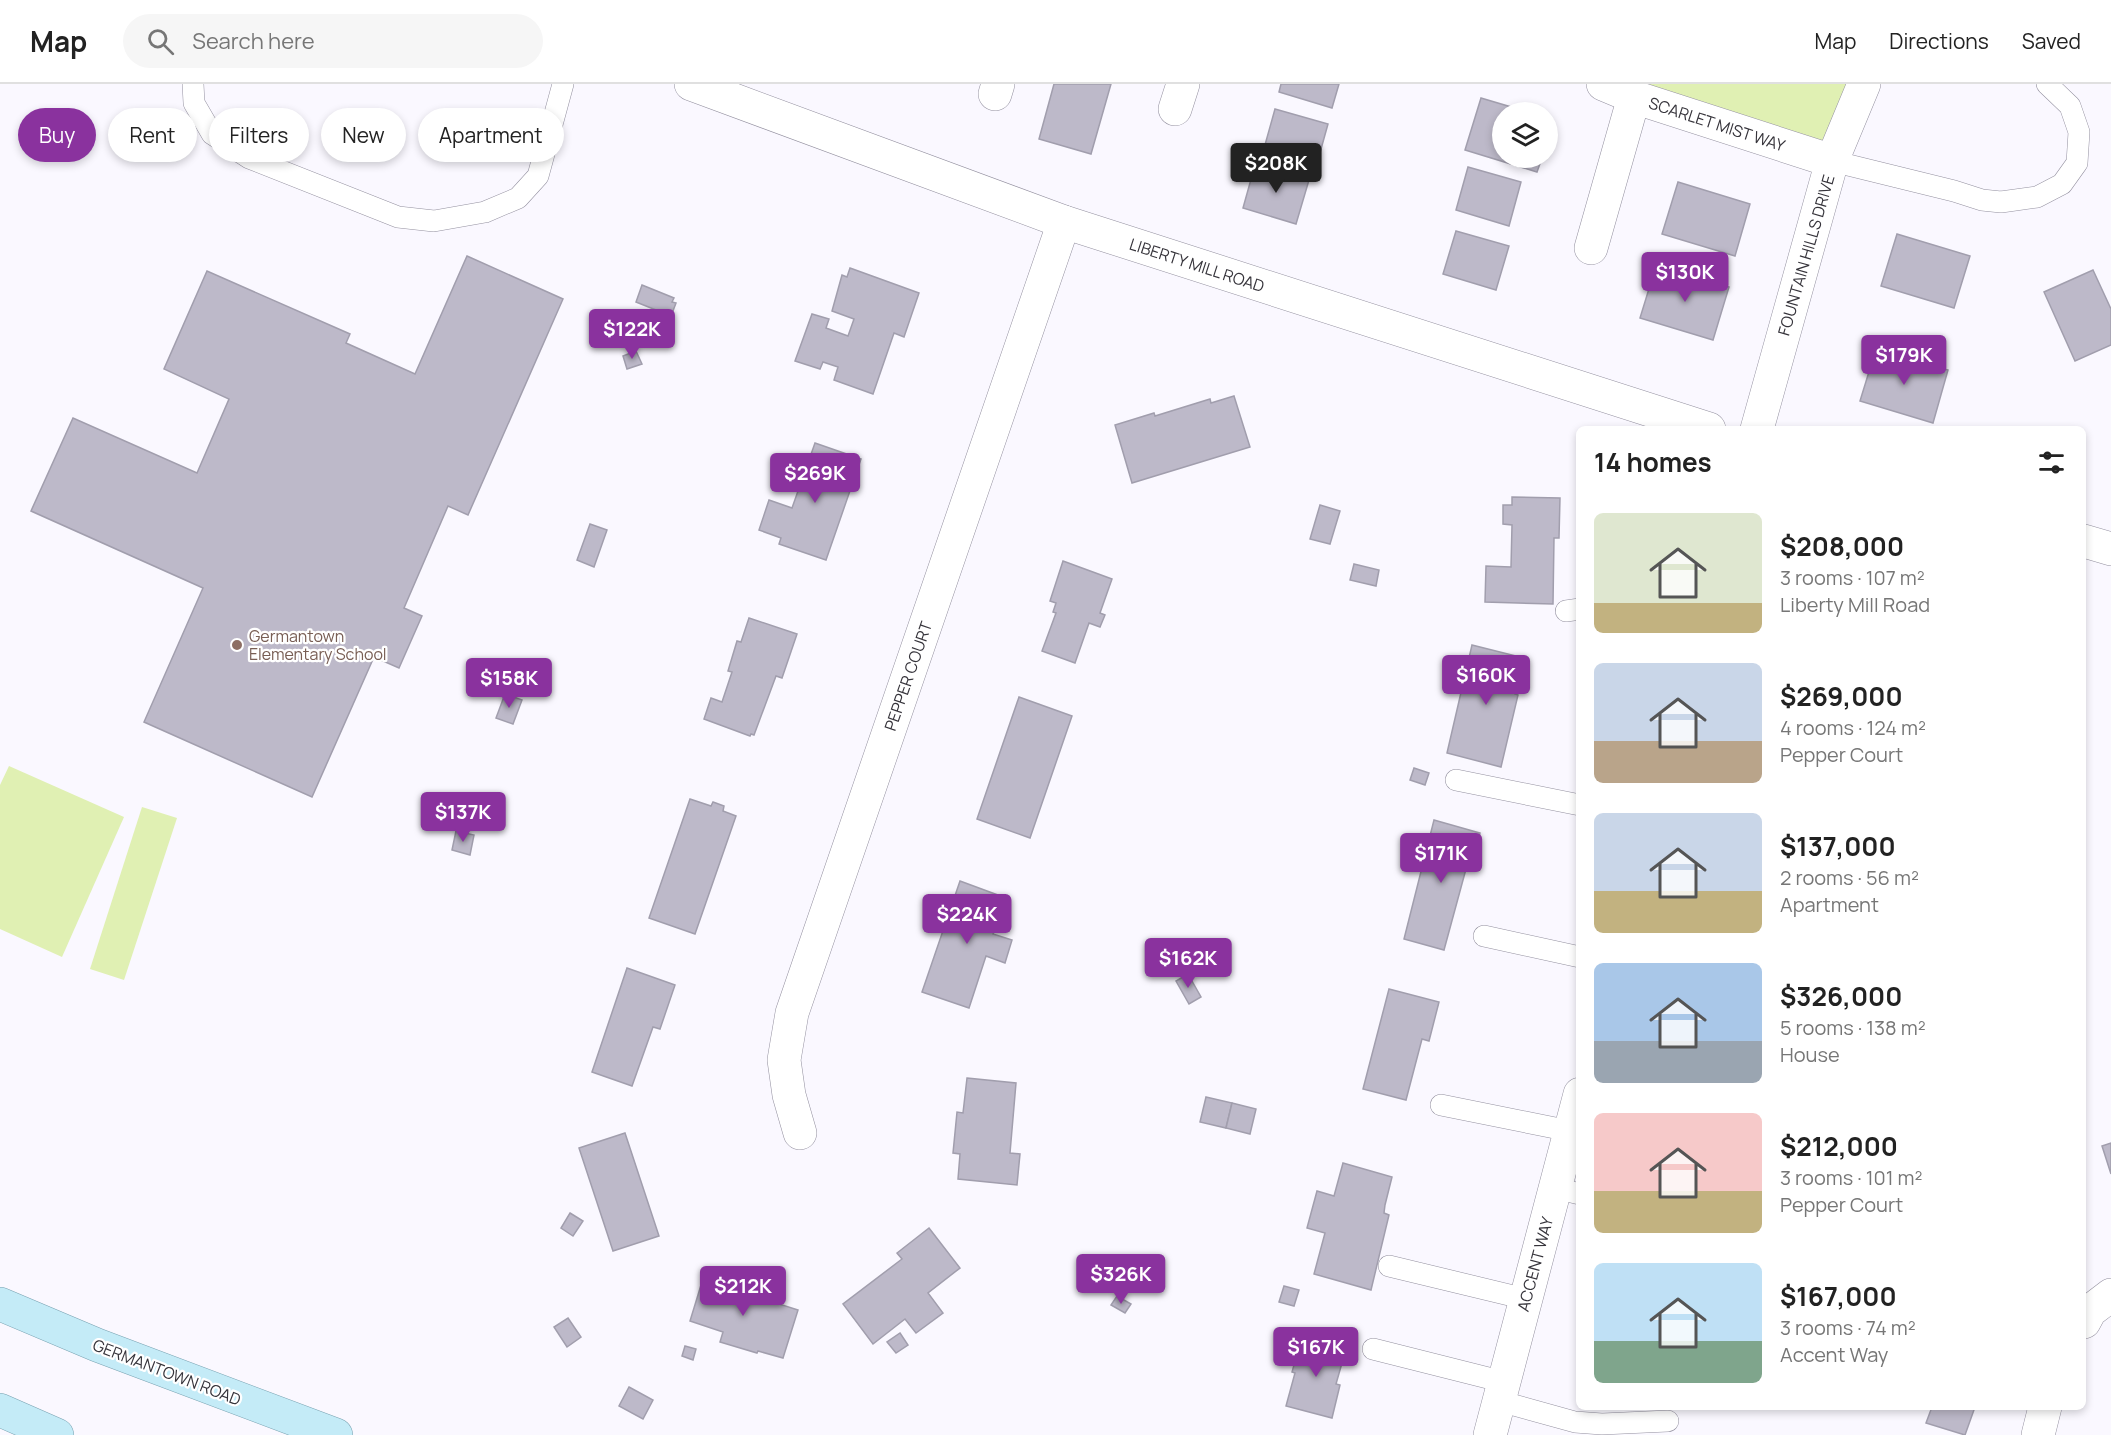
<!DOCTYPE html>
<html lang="en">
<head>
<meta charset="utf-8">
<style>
  :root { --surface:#fff; --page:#f6f6f6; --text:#222; --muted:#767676; --line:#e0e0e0; --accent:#8a329e }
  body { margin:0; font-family:Manrope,sans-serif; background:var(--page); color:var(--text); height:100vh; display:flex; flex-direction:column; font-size:22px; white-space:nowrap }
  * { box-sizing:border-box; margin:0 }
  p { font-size:20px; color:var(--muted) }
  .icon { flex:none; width:33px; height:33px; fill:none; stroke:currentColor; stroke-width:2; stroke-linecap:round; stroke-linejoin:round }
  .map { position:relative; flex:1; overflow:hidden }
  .details { position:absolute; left:1576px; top:342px; width:510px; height:984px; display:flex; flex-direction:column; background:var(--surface); border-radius:9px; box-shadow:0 3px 9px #0003 }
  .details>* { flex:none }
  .hud { position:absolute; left:18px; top:24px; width:570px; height:54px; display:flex; gap:12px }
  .buttons { position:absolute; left:1492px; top:18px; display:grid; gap:12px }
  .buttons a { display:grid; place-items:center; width:66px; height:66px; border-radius:50%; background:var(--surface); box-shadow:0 3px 9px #0003; font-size:30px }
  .price { position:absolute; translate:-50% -51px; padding:0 14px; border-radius:6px; background:var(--accent); color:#fff; font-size:20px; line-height:39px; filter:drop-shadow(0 2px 3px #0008) }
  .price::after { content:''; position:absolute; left:50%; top:36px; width:18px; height:14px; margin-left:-9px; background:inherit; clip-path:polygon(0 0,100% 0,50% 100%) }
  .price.active { background:#222; color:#fff }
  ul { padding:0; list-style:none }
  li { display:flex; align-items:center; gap:18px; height:150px; padding:0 18px }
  li span { display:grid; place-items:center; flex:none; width:168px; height:120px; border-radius:9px; color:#555 }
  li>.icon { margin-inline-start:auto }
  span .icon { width:72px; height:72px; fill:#fffc; stroke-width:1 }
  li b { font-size:26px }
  h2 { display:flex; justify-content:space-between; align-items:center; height:72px; padding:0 18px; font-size:26px }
  .tag { padding:0 21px; border-radius:27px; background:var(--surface); box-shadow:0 3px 9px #0003; font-size:21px; line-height:54px }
  .tag.active { background:var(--accent); color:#fff }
  header { display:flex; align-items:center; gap:36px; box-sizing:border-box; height:84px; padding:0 30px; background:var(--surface); border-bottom:2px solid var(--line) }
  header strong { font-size:28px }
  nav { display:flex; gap:33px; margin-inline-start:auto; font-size:21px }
  .search { width:420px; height:54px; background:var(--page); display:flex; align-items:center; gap:15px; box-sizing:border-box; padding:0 21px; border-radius:33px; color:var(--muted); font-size:22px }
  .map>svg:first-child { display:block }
  .green { fill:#e0f0b3 }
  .building { fill:#bdb9c9; stroke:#a19ead; stroke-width:1.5 }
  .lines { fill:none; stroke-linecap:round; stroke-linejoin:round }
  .service-casing { stroke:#9491a0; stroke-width:22 }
  .minor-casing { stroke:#9491a0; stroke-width:34 }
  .tertiary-casing { stroke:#9491a0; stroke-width:34 }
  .primary-casing { stroke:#79a2b1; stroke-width:34 }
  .service { stroke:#fff; stroke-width:21 }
  .minor { stroke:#fff; stroke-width:33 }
  .tertiary { stroke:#fff; stroke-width:33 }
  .primary { stroke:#c4ebf7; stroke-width:33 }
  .education-dot { fill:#8d6e63; stroke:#fff; stroke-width:2 }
  .labels { text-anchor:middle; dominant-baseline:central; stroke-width:4.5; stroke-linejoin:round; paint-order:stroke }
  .street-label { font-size:16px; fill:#36343b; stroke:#fff }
  .education-label { font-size:16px; fill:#785e54; stroke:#fff; text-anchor:start }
</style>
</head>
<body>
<header>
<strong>Map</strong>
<div class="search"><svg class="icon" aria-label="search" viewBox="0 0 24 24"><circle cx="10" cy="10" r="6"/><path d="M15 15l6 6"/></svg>Search here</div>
<nav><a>Map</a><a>Directions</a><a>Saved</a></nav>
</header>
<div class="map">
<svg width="2111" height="1351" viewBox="0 0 2111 1351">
  <rect width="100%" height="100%" fill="#faf8ff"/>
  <g class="green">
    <polygon points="1603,0 1864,0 1832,77"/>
    <polygon points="9,682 124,733 62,873 0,845 0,701"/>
    <polygon points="142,723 177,734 124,896 90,885"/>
  </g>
  <g class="building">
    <polygon points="1054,0 1111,0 1091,70 1039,55"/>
    <polygon points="1281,0 1339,0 1332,24 1279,8"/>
    <polygon points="1481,14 1528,28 1503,28 1503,74 1542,74 1537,88 1465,66"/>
    <polygon points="1275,25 1328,40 1316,83 1263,68"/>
    <polygon points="1548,35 1553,36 1548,54"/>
    <polygon points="1255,81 1309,96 1296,140 1243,124"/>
    <polygon points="1468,83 1521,98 1509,142 1456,126"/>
    <polygon points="1678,98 1750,120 1735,172 1662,150"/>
    <polygon points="1456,147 1509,162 1496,206 1443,190"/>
    <polygon points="1897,150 1970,172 1954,224 1881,202"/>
    <polygon points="467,172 563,215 468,431 448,422 404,524 422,532 399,584 374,573 312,713 144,638 203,504 31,427 73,334 197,389 229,315 164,285 207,187 350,250 346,259 415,290"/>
    <polygon points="1656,182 1729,203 1713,256 1640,234"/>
    <polygon points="850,184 919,209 904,253 894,249 873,310 834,296 838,283 823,278 820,285 795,277 812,230 829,235 826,244 848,252 854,235 832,227 842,191 847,193"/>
    <polygon points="2093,186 2111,225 2111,261 2075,277 2044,208"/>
    <polygon points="642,201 674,214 672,218 676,219 671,232 636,218"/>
    <polygon points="640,227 650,230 645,246 635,242"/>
    <polygon points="1876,265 1948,286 1933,339 1860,317"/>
    <polygon points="636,267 642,280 627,285 623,272"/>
    <polygon points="1234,312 1250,363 1132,399 1115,341 1154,329 1155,332 1210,315 1211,319"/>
    <polygon points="815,359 861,375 826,476 779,460 781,454 759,446 769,416 792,424"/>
    <polygon points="1512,413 1560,414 1559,454 1554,454 1553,520 1485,518 1486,482 1511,483 1512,441 1503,440 1503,421 1512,421"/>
    <polygon points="1320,421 1340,427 1330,460 1310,455"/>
    <polygon points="590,440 607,446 594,483 577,476"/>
    <polygon points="1063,477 1112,495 1100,529 1105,531 1100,543 1089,539 1075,579 1042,567 1056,529 1053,528 1056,519 1050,517"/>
    <polygon points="1354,480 1379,486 1376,502 1350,496"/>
    <polygon points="749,534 797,550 782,594 776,592 754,651 751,650 750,652 704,635 711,614 722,618 732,588 728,587 737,557 741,558"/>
    <polygon points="1472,561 1524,574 1515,610 1518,611 1501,683 1447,669"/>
    <polygon points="505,610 522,616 513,640 496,634"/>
    <polygon points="1019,613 1072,632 1030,754 977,735"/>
    <polygon points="1414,684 1429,689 1425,701 1410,696"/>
    <polygon points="690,715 711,722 713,718 724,722 723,727 736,732 695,850 649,834"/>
    <polygon points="1434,736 1480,749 1470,786 1466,785 1444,866 1404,855"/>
    <polygon points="456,747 474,751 470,771 452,766"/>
    <polygon points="960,797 1006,814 993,850 1012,856 1005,879 986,872 969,924 922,908"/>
    <polygon points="627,884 675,901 660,945 653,943 632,1002 592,988"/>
    <polygon points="1188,890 1201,913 1189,920 1176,897"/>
    <polygon points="1389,905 1439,918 1429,957 1422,955 1406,1016 1363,1005"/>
    <polygon points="967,994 1016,999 1010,1069 1020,1070 1017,1101 958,1095 960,1070 953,1069 957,1028 963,1029"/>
    <polygon points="1206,1013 1232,1019 1226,1044 1200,1038"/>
    <polygon points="1232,1019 1256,1025 1250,1050 1226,1044"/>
    <polygon points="625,1049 659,1152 613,1167 579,1064"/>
    <polygon points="2111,1059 2111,1090 2102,1062"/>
    <polygon points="1343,1079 1392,1093 1385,1121 1384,1129 1389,1131 1371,1206 1314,1190 1325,1149 1307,1144 1317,1107 1334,1112"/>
    <polygon points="570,1129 583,1137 573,1152 561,1144"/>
    <polygon points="929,1144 960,1184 928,1209 943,1229 916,1249 905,1235 873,1260 843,1220 902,1175 897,1169"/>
    <polygon points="705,1188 745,1200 743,1206 751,1208 751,1211 798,1226 783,1274 758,1267 757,1269 720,1258 723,1248 690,1237"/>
    <polygon points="1284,1202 1299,1206 1294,1222 1279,1218"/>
    <polygon points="1117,1212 1131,1220 1125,1229 1111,1221"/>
    <polygon points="568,1234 581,1253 567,1263 554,1243"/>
    <polygon points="900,1249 908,1261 896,1269 887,1258"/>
    <polygon points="1302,1253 1346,1265 1336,1300 1340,1301 1332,1334 1286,1322 1295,1289 1292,1288"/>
    <polygon points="685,1262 696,1265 693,1276 682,1272"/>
    <polygon points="629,1303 653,1316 643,1335 619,1322"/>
    <polygon points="1932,1323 1975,1323 1965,1351 1926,1339"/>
  </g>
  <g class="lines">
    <g class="service-casing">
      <g id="service">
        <polyline points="193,0 194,19 212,50 249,74 398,133 434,137 485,128 518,114 538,92 563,0"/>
        <polyline points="1832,77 1954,107 1982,116 2001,118 2037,113 2062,100 2077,79 2079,48 2070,22 2047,0"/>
        <polyline points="1566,527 1580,525"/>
        <polyline points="1456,696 1580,721"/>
        <polyline points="1484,852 1580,873"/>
        <polyline points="1441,1021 1570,1047"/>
        <polyline points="1555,1104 1580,1110"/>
        <polyline points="1389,1182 1526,1215"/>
        <polyline points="1373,1265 1504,1298"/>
        <polyline points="1499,1317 1575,1338 1602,1340 1668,1337"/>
      </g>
    </g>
    <g class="minor-casing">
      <g id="minor">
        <polyline points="1603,0 1634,13 1832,77"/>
        <polyline points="995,10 998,0"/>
        <polyline points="1175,25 1183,0"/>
        <polyline points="1591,164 1634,13"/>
        <polyline points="1757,345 1832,77 1864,0"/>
        <polyline points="800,1049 789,1011 784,976 792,929 1064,138"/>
        <polyline points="2084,1238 2090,1227 2111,1211"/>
        <polyline points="1490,1351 1580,1010"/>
        <polyline points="2038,1351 2045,1323"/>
      </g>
    </g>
    <g class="tertiary-casing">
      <g id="tertiary">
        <polyline points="691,0 1064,138 1709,345"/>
        <polyline points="2084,457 2111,465"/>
      </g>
    </g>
    <g class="primary-casing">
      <g id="primary">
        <polyline points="0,1220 97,1261 336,1351"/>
        <polyline points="0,1326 57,1351"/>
      </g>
    </g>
    <use href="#service" class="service"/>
    <use href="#minor" class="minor"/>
    <use href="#tertiary" class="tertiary"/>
    <use href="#primary" class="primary"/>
  </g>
  <circle class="education-dot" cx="237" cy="561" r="6"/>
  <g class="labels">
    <g class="street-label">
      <text transform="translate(1717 40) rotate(18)">SCARLET MIST WAY</text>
      <text transform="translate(1806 171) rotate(-74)">FOUNTAIN HILLS DRIVE</text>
      <text transform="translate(1197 181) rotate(18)">LIBERTY MILL ROAD</text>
      <text transform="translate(908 592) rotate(-71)">PEPPER COURT</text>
      <text transform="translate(1535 1180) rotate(-75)">ACCENT WAY</text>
      <text transform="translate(167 1288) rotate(21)">GERMANTOWN ROAD</text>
    </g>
    <g class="education-label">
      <text x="249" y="552">Germantown<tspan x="249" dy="18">Elementary School</tspan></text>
    </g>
  </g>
</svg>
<div class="buttons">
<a><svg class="icon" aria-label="layers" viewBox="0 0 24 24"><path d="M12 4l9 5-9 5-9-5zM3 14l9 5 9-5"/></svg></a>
</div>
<b class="price active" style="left:1276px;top:110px">$208K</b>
<b class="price" style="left:1685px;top:219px">$130K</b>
<b class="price" style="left:632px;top:276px">$122K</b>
<b class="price" style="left:1904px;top:302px">$179K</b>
<b class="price" style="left:815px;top:420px">$269K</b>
<b class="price" style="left:1486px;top:622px">$160K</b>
<b class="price" style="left:509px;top:625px">$158K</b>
<b class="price" style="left:463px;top:759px">$137K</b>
<b class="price" style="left:1441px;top:800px">$171K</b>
<b class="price" style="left:967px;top:861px">$224K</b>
<b class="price" style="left:1188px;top:905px">$162K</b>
<b class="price" style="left:1121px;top:1221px">$326K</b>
<b class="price" style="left:743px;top:1233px">$212K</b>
<b class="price" style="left:1316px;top:1294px">$167K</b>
<div class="hud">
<a class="tag active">Buy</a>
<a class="tag">Rent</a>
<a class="tag">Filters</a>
<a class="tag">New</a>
<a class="tag">Apartment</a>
</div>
<section class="details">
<h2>14 homes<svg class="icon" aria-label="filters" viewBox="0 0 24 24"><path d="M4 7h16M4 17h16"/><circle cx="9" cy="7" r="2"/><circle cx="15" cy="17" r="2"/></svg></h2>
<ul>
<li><span style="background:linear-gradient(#dfe7d0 75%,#c2b280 0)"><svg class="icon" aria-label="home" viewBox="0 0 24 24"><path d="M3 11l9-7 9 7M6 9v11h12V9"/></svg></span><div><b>$208,000</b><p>3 rooms · 107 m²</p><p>Liberty Mill Road</p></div></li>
<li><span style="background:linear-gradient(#c9d6e8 65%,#b9a48a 0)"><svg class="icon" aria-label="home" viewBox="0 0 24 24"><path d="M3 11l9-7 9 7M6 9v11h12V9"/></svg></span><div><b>$269,000</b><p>4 rooms · 124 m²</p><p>Pepper Court</p></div></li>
<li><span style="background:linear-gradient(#c9d6e8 65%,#c2b280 0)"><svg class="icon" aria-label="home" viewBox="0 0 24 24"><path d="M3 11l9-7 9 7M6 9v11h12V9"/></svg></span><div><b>$137,000</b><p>2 rooms · 56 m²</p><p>Apartment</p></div></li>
<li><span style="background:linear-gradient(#a9c7e8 65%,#9aa5b1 0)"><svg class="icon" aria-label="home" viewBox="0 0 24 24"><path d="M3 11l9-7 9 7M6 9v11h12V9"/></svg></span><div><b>$326,000</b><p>5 rooms · 138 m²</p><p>House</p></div></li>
<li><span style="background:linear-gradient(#f6c9c9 65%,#c2b280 0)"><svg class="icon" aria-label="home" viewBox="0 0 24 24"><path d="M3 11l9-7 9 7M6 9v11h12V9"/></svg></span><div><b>$212,000</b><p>3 rooms · 101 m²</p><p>Pepper Court</p></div></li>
<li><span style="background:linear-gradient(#bfe0f5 65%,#7fa58c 0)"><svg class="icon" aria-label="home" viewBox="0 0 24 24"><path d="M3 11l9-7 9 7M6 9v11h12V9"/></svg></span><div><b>$167,000</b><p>3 rooms · 74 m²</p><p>Accent Way</p></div></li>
</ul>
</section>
</div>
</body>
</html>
